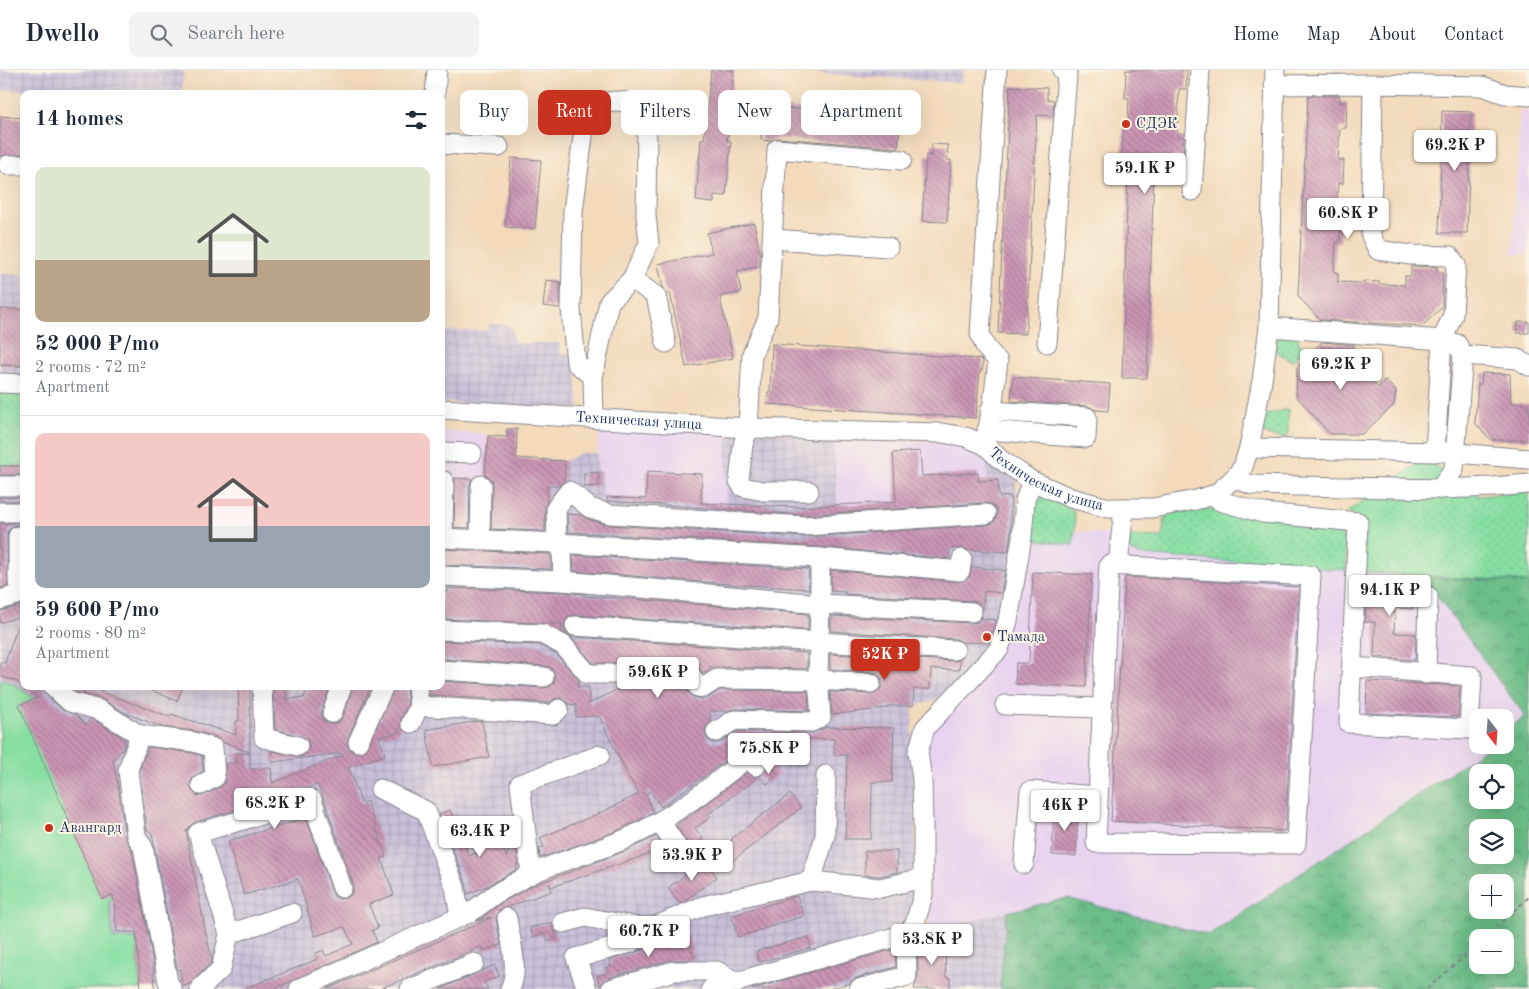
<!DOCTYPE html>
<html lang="en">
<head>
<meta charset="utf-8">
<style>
  :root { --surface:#fff; --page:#f2f2f3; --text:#1f2937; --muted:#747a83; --line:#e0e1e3; --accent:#c8321e }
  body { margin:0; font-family:"Old Standard TT",serif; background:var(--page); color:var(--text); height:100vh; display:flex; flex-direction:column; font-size:19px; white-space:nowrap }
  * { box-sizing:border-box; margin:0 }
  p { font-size:16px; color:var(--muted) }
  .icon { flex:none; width:28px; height:28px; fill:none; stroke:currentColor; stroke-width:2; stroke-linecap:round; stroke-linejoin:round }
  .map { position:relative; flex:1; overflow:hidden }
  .sheet { position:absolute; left:20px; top:20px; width:425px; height:600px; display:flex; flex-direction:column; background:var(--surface); border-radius:10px; box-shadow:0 5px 20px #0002 }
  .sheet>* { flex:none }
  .banner { position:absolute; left:460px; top:20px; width:475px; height:45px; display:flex; gap:10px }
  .needle { width:32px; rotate:163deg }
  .tools { position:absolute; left:1469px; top:639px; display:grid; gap:10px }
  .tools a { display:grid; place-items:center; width:45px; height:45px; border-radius:10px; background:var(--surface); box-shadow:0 5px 20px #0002; font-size:25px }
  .price { position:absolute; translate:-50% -42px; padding:0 11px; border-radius:5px; background:#fff; color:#222; font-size:16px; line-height:32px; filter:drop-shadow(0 1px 2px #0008) }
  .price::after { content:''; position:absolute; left:50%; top:30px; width:15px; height:11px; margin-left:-8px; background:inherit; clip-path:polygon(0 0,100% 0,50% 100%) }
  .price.current { background:var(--accent); color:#fff }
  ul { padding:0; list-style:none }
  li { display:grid; align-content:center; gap:10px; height:265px; padding:0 15px }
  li+li { border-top:1px solid var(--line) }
  li span { display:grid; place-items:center; height:155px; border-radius:10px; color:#555 }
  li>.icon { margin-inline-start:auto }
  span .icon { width:90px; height:90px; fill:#fffc; stroke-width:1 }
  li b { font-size:21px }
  h2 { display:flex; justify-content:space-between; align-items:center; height:60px; padding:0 15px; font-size:21px }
  .pill { padding:0 18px; border-radius:10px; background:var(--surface); box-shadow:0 5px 20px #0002; font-size:18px; line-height:45px }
  .pill.current { background:var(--accent); color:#fff }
  header { display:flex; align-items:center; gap:30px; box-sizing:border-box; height:70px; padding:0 25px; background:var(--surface); border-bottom:1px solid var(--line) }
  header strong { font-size:24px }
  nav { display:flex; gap:28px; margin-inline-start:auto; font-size:18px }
  .search { width:350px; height:45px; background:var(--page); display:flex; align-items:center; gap:12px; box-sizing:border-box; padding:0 18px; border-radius:10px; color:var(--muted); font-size:19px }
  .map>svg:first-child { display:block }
  .built { fill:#e7d2ef }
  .industrial { fill:url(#industrial-grid) }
  .grass { fill:url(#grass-dots); stroke:#508680 }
  .forest { fill:url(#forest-crowns); stroke:#447673; fill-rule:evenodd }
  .pitch { fill:#86dea2; stroke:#508680 }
  .building { fill:url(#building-back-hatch) }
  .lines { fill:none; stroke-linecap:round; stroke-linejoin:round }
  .minor-casing { stroke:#86848c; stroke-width:21 }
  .path { stroke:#86848c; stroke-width:2; stroke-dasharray:4 4; stroke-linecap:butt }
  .minor { stroke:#fff; stroke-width:19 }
  .poi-dot { fill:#c8321e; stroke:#fcf5e5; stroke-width:2 }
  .labels { text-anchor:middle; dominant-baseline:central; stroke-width:4; stroke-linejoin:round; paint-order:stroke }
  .poi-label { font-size:15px; fill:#1b2f5e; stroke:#fcf5e5; text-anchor:start }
  .street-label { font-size:15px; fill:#1b2f5e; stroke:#fcf5e5 }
</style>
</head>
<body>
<header>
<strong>Dwello</strong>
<div class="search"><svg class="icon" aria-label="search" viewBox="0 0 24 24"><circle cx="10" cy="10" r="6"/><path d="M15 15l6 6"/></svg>Search here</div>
<nav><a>Home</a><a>Map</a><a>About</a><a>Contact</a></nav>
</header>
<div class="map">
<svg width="1529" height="919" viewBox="0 0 1529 919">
  <defs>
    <pattern id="industrial-grid" width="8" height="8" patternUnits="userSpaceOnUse" patternTransform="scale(1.25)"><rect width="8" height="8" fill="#c8bfd8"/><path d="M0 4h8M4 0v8" fill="none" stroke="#aba4bc"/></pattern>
    <pattern id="grass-dots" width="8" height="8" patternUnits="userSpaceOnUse" patternTransform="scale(1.25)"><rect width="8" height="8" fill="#86dea2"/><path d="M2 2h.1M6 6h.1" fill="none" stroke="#73bf8e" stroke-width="1.8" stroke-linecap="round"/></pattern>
    <pattern id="forest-crowns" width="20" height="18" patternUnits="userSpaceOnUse" patternTransform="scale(1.25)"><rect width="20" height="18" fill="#6cbd88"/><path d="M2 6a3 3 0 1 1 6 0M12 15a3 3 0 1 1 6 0" fill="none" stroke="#589a72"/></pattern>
    <pattern id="building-back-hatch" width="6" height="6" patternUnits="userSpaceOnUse" patternTransform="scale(1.25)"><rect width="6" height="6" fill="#cb95b4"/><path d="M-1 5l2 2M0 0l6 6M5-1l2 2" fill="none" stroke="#a47a96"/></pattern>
  </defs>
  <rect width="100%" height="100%" fill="#fcf5e5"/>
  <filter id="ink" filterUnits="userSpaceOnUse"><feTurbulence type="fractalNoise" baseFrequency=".02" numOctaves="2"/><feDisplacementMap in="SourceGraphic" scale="10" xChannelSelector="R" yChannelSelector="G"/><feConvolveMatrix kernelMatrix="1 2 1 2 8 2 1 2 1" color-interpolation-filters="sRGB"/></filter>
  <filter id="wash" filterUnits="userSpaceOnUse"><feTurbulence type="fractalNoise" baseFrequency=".0096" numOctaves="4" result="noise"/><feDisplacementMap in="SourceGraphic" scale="20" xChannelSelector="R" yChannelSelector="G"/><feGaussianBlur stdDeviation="1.12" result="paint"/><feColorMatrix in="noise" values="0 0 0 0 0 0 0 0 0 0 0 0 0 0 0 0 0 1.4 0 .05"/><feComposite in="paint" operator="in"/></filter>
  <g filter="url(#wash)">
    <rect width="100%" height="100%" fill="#f2dabb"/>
    <g class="built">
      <polygon points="1520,41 1529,42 1529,185 1512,184"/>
      <polygon points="599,355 726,360 727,434 607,427 602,425 601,401 597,401"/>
      <polygon points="441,361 487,364 485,410 441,407"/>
      <polygon points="833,367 960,373 974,377 987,387 987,428 837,435"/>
      <polygon points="1075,461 1128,466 1364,502 1423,507 1525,646 1505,662 1505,648 1478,648 1478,675 1489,675 1465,693 1209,865 1067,828 930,860 930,711 925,681 930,662 1026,468 1073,475"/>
    </g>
    <g class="industrial">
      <polygon points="0,0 184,0 182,24 85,24 0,20"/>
      <polygon points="812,0 963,0 962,13 812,3"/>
      <polygon points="0,204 24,205 24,308 0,307"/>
      <polygon points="489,254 512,256 514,273 560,273 560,283 574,284 579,339 441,332 441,261 488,260"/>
      <polygon points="726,360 833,367 837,435 987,428 987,387 1016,411 1018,465 997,576 962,613 930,632 913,636 912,678 915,757 914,822 906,860 930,860 1007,842 1000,919 141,919 136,869 113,870 109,831 127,824 14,614 0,609 0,396 24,396 24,616 441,616 441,407 485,409 486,387 565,391 581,383 597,383 597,400 601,401 602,425 607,427 726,434"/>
    </g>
    <g class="grass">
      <path d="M 1298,262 L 1299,275 L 1307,276 L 1292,291 L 1275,281 C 1276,262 1283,265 1298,262 Z"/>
      <polygon points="0,319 24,320 24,396 0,396"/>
      <polygon points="1288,339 1288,367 1273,367 1263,363 1262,360 1265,345"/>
      <polygon points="1425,389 1479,426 1529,421 1529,512 1364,502 1356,448 1348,441"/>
      <path d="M 1045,424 C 1079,440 1077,438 1073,475 L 1026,468 L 1034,430 L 1037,426 Z"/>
      <path d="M 1198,438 L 1334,454 C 1347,468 1347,482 1346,500 L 1140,485 L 1128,479 L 1128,466 L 1162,467 L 1166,442 Z"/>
    </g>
    <path class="forest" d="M 1423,507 L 1529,512 L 1529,919 L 1000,919 L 1007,842 L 1067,828 L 1209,865 L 1465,693 L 1489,675 L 1505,675 L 1505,662 L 1525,646 ZM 1478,702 L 1505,702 L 1505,730 L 1478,730 ZM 1478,758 L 1505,758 L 1505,785 L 1478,785 ZM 1478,812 L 1505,812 L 1505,840 L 1478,840 ZM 1478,868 L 1505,868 L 1505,895 L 1478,895 Z"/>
    <polygon class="pitch" points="0,609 14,614 47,637 127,824 109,831 113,869 136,869 141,919 0,919"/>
    <g id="blocks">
      <g class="building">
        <polygon points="711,0 734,0 727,71 731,71 726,126 714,125 714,133 696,131 701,69 704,69"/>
        <polygon points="1126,0 1187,0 1186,19 1179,19 1177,67 1184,67 1183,86 1173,86 1172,102 1154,101 1147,308 1122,308 1128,100 1127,100 1127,89 1122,89 1124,51 1128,52 1129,28 1125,28"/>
        <polygon points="1010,16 1047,18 1047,29 1054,30 1053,46 1037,45 1026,264 998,263"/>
        <polygon points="1308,26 1340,26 1340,32 1347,32 1346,58 1340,58 1338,90 1344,90 1343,114 1338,113 1336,146 1341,146 1340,172 1336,172 1334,202 1338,202 1338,212 1364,213 1364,211 1379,212 1379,214 1405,215 1405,206 1411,206 1411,196 1437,197 1437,202 1443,202 1442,237 1422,256 1320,250 1298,226"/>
        <polygon points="764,36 901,49 898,78 778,68 770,71 761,70"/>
        <polygon points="1442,41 1471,42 1467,163 1439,163"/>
        <polygon points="0,46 24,48 24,84 0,86"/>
        <polygon points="932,74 948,75 947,90 951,90 947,152 922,151 926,85 931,86"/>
        <polygon points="511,88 541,90 535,159 505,157"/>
        <polygon points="754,153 760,182 760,196 737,201 741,222 720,227 733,288 686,297 670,223 667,223 663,218 658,194 712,183 707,163"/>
        <polygon points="546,210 560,212 560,238 543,236"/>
        <polygon points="0,239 24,239 24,296 0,295"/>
        <polygon points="1518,252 1529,252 1529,263 1517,263"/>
        <polygon points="1322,272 1354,275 1355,276 1346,283 1378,318 1385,310 1396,321 1394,335 1362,364 1330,364 1296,326 1297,297"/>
        <polygon points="772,274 981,289 983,291 982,301 980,300 976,348 767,334 768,322 770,322"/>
        <polygon points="1482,303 1510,304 1511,333 1529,334 1529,370 1491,370 1475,353 1478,314 1481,314"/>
        <polygon points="1013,307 1110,314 1108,341 1096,340 1088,336 1011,331"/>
        <polygon points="507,359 517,359 516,388 565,391 564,411 559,416 547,416 547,431 545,438 545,461 491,459 492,415 491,409 485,405 488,366 507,367"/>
        <polygon points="920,381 922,406 978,403 978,411 998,410 999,427 1011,426 1011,461 1008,482 968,480 963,478 950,479 949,489 821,477 568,462 567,444 581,445 587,449 609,455 804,467 987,455 993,453 996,448 997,443 996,438 991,434 985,433 805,445 607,431 607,427 646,429 647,401 702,404 701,433 794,437 896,432 893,383"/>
        <rect x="0" y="396" width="24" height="9"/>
        <polygon points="599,402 599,416 584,417 584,403"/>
        <polygon points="455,408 472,409 470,415 469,458 454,457"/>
        <rect x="0" y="427" width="24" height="4"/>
        <polygon points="0,453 24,453 24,456 18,455 13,456 8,461 7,466 8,516 0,518"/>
        <polygon points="441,479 551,484 551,499 441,495"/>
        <polygon points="573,485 809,499 809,519 728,514 574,501"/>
        <polygon points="972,497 1005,500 1001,523 984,521 983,540 978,533 973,531 845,524 845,522 831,521 831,500 959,512 969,508"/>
        <polygon points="1033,502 1092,505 1086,617 1015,614 1016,593 1029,593"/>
        <polygon points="1125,507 1299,517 1285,761 1111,751"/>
        <polygon points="1367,509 1413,510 1413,539 1395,538 1394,563 1416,564 1415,590 1374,587 1375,552 1365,552"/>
        <polygon points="448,518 562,522 585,524 585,526 633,529 808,544 808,560 576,545 570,546 566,549 564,556 565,561 568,565 574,567 807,583 807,599 710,597 710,600 704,604 697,596 690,594 686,595 682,599 680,606 689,623 692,626 701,629 709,627 720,620 808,621 809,641 734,639 727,641 710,641 711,652 706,657 705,662 707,669 712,673 722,672 737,661 812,663 827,657 894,658 892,712 872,712 871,769 845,769 847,685 834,685 834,669 767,669 782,685 769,693 755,673 751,676 746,676 661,737 650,721 646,724 653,742 639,750 612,763 540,788 539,779 544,777 540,768 602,742 639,724 627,704 599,646 576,647 576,635 569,634 561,628 556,628 549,633 429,625 428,616 441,616 441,611 543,618 549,617 554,613 555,608 554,602 550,597 545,596 441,589 441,571 539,575 556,584 579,610 578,617 589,617 589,634 626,615 657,614 662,609 663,604 662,599 658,595 652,593 593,593 572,568 561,561 562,554 441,549 441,522 448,522"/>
        <polygon points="24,535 24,616 42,616 45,624 63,640 76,645 86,655 90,649 94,650 126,670 123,679 113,690 118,715 125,767 132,781 153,892 155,919 141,919 136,862 117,862 113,825 102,829 19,635 37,628 16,611 0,606 0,592 5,593 21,546 0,553 0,541"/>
        <polygon points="831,546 971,553 978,552 982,546 982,549 996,550 989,573 962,572 956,569 831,561"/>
        <polygon points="830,584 954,591 960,590 959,600 931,599 930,619 914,619 913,636 888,636 887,638 832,645 830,622 871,624 876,623 880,620 882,613 881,608 877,603 872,602 830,599"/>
        <polygon points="1367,611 1460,616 1458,647 1366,643"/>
        <polygon points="77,616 86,616 170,647 171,644 236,665 236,651 239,651 238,616 250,616 250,682 236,678 236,676 222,672 216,667 195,661 162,657 125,643 102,629 76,622"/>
        <polygon points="141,616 174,616 182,619 177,631"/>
        <polygon points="273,616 286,616 286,629 304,628 308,616 330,616 321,644 324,651 328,653 333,654 339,652 343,647 353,616 371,616 348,668 347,673 349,678 353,682 359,683 364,681 368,677 395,616 406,616 408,634 401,649 401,657 397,663 379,667 385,685 349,697 361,733 367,731 386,787 381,788 394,825 369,834 378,858 372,860 377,872 274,919 244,919 318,889 315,884 323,880 326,886 353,874 344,857 315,866 298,809 244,825 228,771 306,748 334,826 339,829 346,828 351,825 353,821 353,814 323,726 317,715 270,730 195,752 190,756 186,761 206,864 212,889 211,893 190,914 183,916 179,899 177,900 152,763 147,760 139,701 145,685 146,686 148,677 192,683 202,686 203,701 192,709 190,714 192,721 196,725 201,726 221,717 225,712 226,693 237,693 236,683 250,683 250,699 271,698 272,713 343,685 342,683 272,692 271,681 301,687 306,683 309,678 309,672 305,668 275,659"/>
        <polygon points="478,651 482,652 489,687 433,697 426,660"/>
        <polygon points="771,696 778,704 767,714 760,706"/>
        <polygon points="747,702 756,709 708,744 710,748 695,758 703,769 690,780 688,774 676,755 712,730"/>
        <polygon points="790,724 801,738 732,791 722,777 733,769 732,768"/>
        <polygon points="1054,739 1078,740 1076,786 1052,785"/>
        <polygon points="450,740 469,786 499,771 507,788 511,766 515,766 518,791 516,800 487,816 468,824 466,813 439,744"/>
        <polygon points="656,766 673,792 659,796 655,782 551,817 549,813 552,821 499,840 496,849 501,875 482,881 481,877 379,919 327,919 491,848 490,847 478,851 501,833 532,816 620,783"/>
        <polygon points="865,781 897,781 897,802 880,806 865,805"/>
        <polygon points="702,792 706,792 717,807 680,834 668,818"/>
        <polygon points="797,826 804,846 738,867 731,846"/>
        <polygon points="552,852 557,869 548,871 545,863 533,867 530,858"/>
        <polygon points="688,866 694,888 687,890 671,890 608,908 603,911 600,916 597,906 607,903 606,898 611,896 610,890"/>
        <polygon points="808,867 811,878 759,892 756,881"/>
        <polygon points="918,867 933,868 933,876 945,875 946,907 950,908 950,919 914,919 918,906"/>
        <polygon points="895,879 896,897 856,908 850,913 829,919 752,919"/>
        <polygon points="495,895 499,906 484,912 488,919 440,919"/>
      </g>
    </g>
  </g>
  <g filter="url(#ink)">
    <use href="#blocks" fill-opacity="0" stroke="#86848c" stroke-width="1"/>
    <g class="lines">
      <g class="minor-casing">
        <g id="minor">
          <polyline points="1373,14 1482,16 1505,24 1529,26"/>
          <polyline points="435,24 437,0"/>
          <polyline points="441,74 499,77"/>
          <polyline points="8,95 24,95"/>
          <polyline points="1192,121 1200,0"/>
          <polyline points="773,169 888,177"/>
          <polyline points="632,209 656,226 666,273"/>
          <polyline points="1269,257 1442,270 1453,245 1456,195 1450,186 1411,185 1378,180 1371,166 1373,14 1274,15"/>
          <polyline points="1047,273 1067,4 1062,0"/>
          <polyline points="1463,285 1518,289 1529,296"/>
          <polyline points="593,307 609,232 632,209 649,173 646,146 647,55 635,33 616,31 596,33 584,59 573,141 571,239 576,293 593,307 594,347"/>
          <polyline points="0,313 24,314"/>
          <path id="s1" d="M 441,339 L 748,358 L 942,363 L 966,367 L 985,375 L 1001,390 L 1032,411 L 1071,428 L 1109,438 L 1153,438 L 1196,430 L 1216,424 L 1234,408 L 1243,397 L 1249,378 L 1262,311 L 1269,257 L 1275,0"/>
          <polyline points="987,360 1086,368 1087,347 990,341"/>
          <polyline points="985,375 993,332 998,291 986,278 980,264 997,0"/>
          <polyline points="441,382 472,383"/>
          <polyline points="1444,382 1529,389"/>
          <polyline points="1234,408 1252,415 1440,419 1454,399 1463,285 1457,274 1442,270 1435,382 1249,378"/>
          <polyline points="0,416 24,416"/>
          <polyline points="1440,419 1493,417 1529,414"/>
          <polyline points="809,421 763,421 743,417 739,411 743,375 748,358 752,284 768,248 777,79 902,90"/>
          <polyline points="1216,424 1220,431 1263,443 1358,452 1349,653 1469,659 1472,606 1352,597"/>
          <polyline points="0,442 24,442"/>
          <polyline points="18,466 18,513"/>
          <polyline points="441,468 557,473 556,438 569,421 590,438 610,444 805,456 986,444"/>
          <polyline points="443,468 444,411"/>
          <polyline points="480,470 481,415"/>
          <polyline points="557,473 820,488"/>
          <polyline points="962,489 960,501 820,488 820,534 972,542"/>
          <polygon points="1109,495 1311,506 1296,774 1096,773"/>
          <polyline points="1118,495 1124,438"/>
          <polyline points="441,506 563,511 562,480 557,473"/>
          <polyline points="563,511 820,534 819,572 575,556"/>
          <polyline points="0,530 24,523"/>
          <polyline points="441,560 542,564 563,575 588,604 652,604"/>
          <polyline points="441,600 544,607"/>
          <polyline points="1426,604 1428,526"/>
          <polyline points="691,605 698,617 703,618 717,609 818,610 819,572 955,580"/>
          <polyline points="53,616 70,632 99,640 140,665 128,700 136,766 143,777 168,912 172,919"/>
          <polyline points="262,616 264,668 298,676"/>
          <polyline points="1005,635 1102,638"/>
          <polyline points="419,636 553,645 559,639"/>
          <polyline points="332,643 342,616"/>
          <polyline points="411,653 419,636 417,616"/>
          <polyline points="716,662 734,650 812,652 821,647 818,610 871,613"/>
          <polyline points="140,665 194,672 213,678 215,707 201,715"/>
          <polyline points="358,672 384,616"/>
          <polyline points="826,705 825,766 811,811 880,818 923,808"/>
          <polyline points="380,719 426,741 455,817 460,847"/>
          <polyline points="660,751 679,780"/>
          <polyline points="1024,794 1030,721 1098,726"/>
          <path d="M 531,804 C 562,790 596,782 628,768 C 672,748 711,717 748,687 L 756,696"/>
          <polyline points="292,843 229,864 198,763 312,730 342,818"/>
          <path d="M 507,848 C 510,869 520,899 510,919"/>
          <polyline points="563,853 585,847 649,859 703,836 811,811"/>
          <polyline points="200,919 221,899 229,864"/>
          <polyline points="299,919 471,842 495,824 531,804 520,714 600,685"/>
          <polyline points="410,919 474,893"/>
          <polyline points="587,919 576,888 630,873 649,859"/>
          <polyline points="611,919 674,901 717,901 737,913"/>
          <polyline points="711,919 906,864 915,854 923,825 923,752 922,709 918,682 925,658 999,579 1008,551 1022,467 1025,430 1032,411"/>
          <polyline points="859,919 907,906 906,864"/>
        </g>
      </g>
      <g class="path">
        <polyline points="1484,868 1529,827"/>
        <polyline points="1427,919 1478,874"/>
      </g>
      <use href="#minor" class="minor"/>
    </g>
  </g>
  <g class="poi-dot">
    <circle cx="1126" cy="54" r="5"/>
    <circle cx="987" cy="567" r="5"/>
    <circle cx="49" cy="758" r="5"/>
  </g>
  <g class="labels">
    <g class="poi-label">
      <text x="1136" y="54">СДЭК</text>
      <text x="997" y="567">Тамада</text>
      <text x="59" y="758">Авангард</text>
    </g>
    <g class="street-label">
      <text stroke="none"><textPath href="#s1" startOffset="198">Техническая улица</textPath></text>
      <text stroke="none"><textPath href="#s1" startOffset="618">Техническая улица</textPath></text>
    </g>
  </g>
</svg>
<div class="tools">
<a><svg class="needle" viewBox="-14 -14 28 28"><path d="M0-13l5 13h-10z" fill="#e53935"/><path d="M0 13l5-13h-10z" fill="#747a83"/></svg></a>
<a><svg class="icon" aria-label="locate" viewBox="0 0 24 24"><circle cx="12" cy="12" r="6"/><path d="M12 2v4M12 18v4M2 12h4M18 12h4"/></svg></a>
<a><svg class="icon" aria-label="layers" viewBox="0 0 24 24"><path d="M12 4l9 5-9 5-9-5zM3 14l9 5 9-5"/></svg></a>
<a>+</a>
<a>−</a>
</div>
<b class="price" style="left:1455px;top:102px">69.2K ₽</b>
<b class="price" style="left:1145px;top:125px">59.1K ₽</b>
<b class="price" style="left:1348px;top:170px">60.8K ₽</b>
<b class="price" style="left:1341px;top:321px">69.2K ₽</b>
<b class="price" style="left:1390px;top:547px">94.1K ₽</b>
<b class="price current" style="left:885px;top:611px">52K ₽</b>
<b class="price" style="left:658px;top:629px">59.6K ₽</b>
<b class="price" style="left:769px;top:705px">75.8K ₽</b>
<b class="price" style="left:275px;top:760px">68.2K ₽</b>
<b class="price" style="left:1065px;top:762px">46K ₽</b>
<b class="price" style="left:480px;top:788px">63.4K ₽</b>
<b class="price" style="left:692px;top:812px">53.9K ₽</b>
<b class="price" style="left:649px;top:888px">60.7K ₽</b>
<b class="price" style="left:932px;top:896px">53.8K ₽</b>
<div class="banner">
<a class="pill">Buy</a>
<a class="pill current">Rent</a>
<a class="pill">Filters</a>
<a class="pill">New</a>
<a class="pill">Apartment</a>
</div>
<section class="sheet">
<h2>14 homes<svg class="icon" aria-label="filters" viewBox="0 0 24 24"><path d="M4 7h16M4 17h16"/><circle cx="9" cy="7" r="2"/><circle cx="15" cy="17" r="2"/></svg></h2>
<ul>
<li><span style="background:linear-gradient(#dfe7d0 60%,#b9a48a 0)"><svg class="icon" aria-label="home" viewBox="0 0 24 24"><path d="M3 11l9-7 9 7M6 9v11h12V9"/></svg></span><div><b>52 000 ₽/mo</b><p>2 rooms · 72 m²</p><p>Apartment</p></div></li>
<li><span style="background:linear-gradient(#f6c9c9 60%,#9aa5b1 0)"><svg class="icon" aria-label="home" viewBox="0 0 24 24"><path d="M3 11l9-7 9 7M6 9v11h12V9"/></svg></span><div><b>59 600 ₽/mo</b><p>2 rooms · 80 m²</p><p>Apartment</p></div></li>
</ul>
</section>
</div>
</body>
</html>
